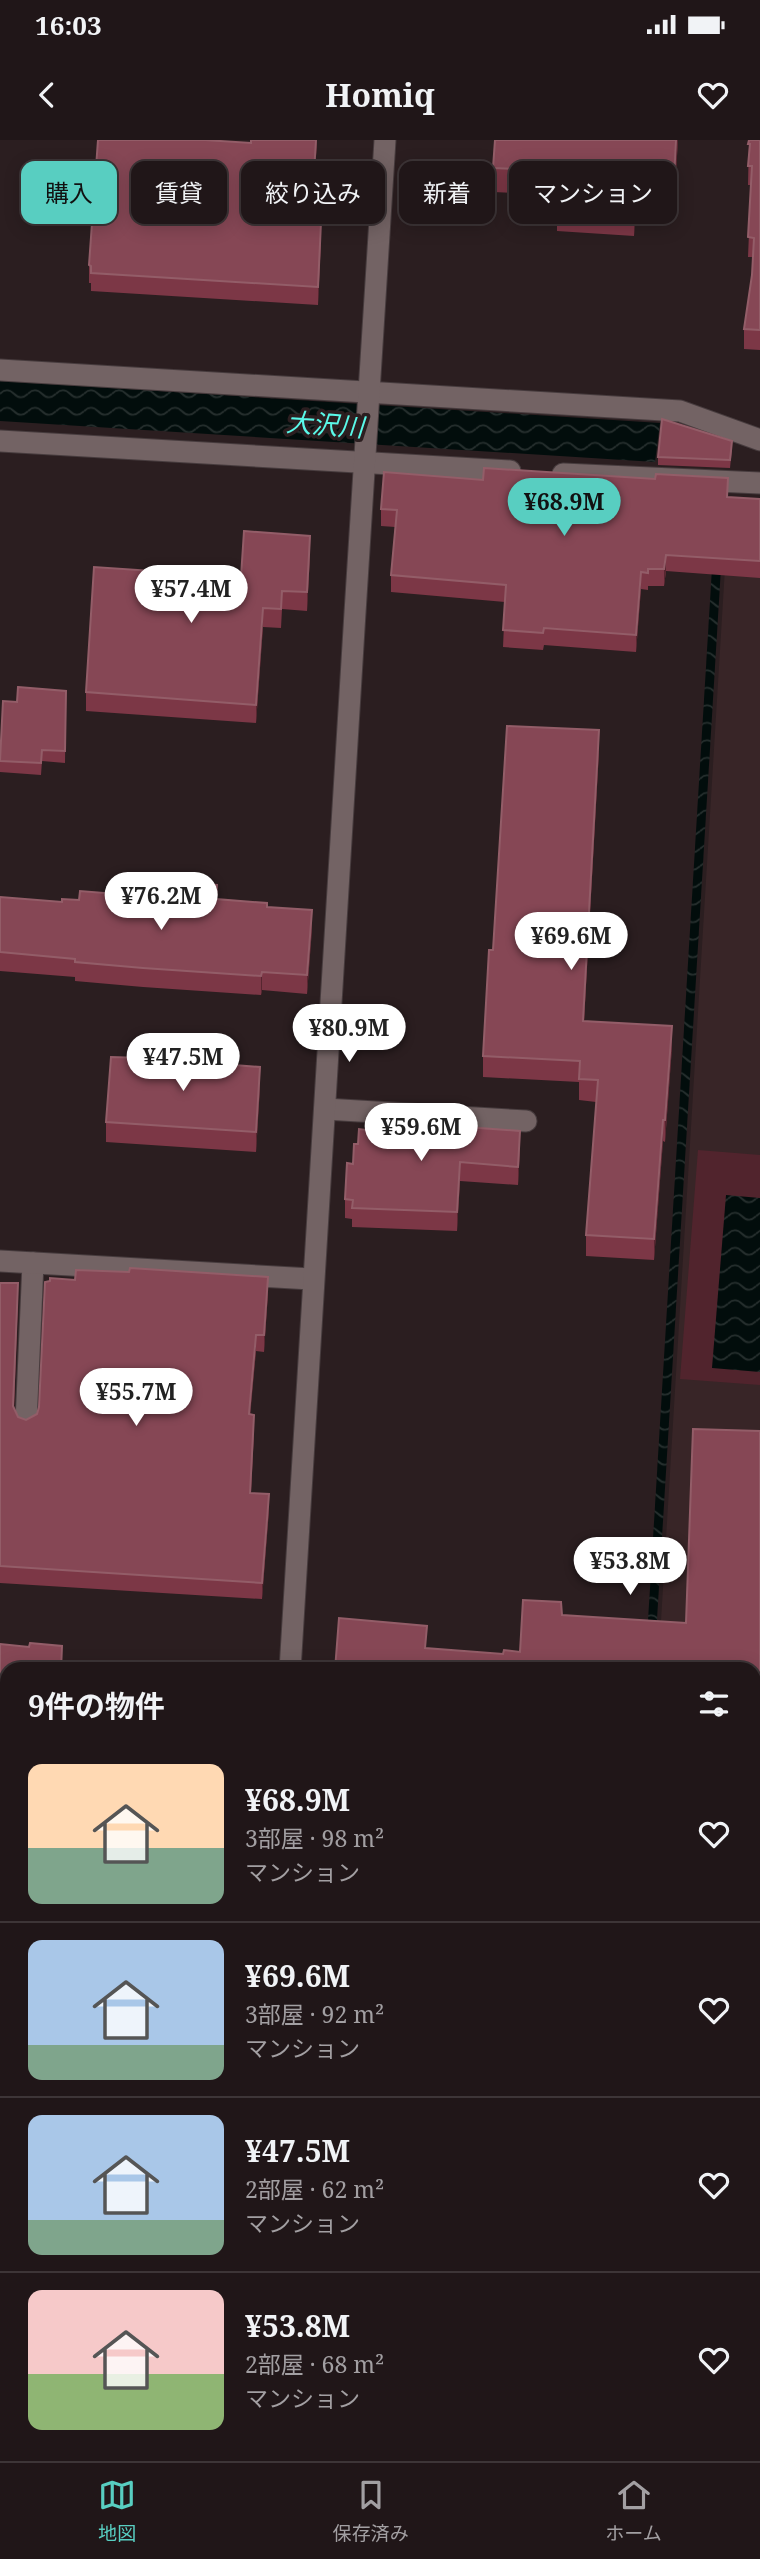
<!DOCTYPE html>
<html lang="ja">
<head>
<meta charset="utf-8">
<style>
  :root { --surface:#201618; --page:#281f21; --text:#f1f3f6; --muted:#a29fa2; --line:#3d3537; --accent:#58cec1 }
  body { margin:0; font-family:"Noto Serif","Noto Sans JP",serif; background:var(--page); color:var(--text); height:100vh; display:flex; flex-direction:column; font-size:26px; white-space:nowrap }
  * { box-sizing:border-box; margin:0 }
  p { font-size:23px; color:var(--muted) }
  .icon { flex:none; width:38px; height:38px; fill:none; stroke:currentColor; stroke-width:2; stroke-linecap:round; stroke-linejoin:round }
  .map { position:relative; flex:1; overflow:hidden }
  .drawer { position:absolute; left:0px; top:1522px; width:761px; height:800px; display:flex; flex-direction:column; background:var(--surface); border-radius:21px 21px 0 0; box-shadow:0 4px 18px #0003,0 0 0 2px var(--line) }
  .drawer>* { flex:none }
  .top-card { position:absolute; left:21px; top:21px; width:719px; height:63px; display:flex; gap:14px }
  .price { position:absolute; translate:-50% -60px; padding:0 16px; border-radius:24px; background:#fff; color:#222; font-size:23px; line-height:46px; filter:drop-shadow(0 2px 4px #0008) }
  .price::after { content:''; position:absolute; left:50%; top:42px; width:21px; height:16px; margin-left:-10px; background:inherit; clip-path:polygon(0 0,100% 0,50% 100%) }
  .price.selected { background:var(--accent); color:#111 }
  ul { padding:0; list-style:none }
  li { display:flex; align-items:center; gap:21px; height:175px; padding:0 28px }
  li+li { border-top:2px solid var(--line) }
  li span { display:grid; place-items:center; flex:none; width:196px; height:140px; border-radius:14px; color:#555 }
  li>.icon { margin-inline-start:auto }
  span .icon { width:84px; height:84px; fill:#fffc; stroke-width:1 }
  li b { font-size:30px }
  h2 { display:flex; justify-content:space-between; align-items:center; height:84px; padding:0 28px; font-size:30px }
  .pill { padding:0 24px; border-radius:14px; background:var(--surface); box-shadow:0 4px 18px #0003,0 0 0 2px var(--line); font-size:24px; line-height:63px }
  .pill.selected { background:var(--accent); color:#111 }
  .status { display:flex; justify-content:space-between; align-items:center; height:49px; padding:0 35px; background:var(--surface); direction:ltr }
  .status svg { height:19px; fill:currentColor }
  header { display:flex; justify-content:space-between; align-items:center; height:91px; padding:0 28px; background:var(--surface); font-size:32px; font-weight:700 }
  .menu { display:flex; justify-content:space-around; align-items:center; height:98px; border-top:2px solid var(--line); background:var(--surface); font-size:19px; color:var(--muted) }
  .menu a { display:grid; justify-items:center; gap:4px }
  .menu .selected { color:var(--accent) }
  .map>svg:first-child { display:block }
  .built { fill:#382527 }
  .park { fill:#51242d }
  .water { fill:url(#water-waves) }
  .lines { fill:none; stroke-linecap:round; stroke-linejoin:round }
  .service-casing { stroke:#473c3e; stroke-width:23 }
  .minor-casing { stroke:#473c3e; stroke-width:23 }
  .tertiary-casing { stroke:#473c3e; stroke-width:23 }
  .service { stroke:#736364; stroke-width:21 }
  .minor { stroke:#736364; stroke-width:21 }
  .tertiary { stroke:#736364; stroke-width:21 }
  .wall { fill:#7c3746 }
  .shaded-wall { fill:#572630 }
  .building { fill:#864755; stroke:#935d68; stroke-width:2 }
  .labels { text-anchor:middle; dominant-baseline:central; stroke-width:7; stroke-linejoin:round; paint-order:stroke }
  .water-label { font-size:26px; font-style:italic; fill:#5af9e9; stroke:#2b1e20 }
</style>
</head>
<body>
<div class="status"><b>16:03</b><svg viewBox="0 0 49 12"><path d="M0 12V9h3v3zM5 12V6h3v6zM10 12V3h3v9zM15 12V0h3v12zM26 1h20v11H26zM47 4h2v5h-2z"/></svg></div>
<header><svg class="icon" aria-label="back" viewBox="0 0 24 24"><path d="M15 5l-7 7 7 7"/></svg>Homiq<svg class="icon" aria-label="heart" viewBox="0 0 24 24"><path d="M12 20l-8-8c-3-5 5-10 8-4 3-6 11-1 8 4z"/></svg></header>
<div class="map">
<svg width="760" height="2321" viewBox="0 0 760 2321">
  <defs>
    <pattern id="water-waves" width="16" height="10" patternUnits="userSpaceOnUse" patternTransform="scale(1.75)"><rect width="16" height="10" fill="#020d0c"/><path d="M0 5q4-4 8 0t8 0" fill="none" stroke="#262f2e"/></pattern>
  </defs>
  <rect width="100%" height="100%" fill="#2b1e20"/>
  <polygon class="built" points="729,362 760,365 760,1678 754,1678 754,1530 658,1530"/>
  <polygon class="park" points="698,1010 760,1015 760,1245 680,1239"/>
  <g class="water">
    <polygon points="0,241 660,283 655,322 0,281"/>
    <polygon points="714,395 723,395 654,1529 645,1530"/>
    <polygon points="726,1055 760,1058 760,1232 712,1228"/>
  </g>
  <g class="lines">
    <g class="service-casing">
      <polyline id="service" points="26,1283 33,1123"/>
    </g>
    <g class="minor-casing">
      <g id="minor">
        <polyline points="0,230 680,271 760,300"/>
        <polyline points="0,301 510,331"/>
        <polyline points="563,334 760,343"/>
        <polyline points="325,969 526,981"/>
        <polyline points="0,1121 311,1139"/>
        <path d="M 290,1530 C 317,1019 354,510 385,0"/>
        <polyline points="243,2321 243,2315"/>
      </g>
    </g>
    <g class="tertiary-casing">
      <g id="tertiary">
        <polyline points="0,1912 7,1912"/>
        <polyline points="754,1955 760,1956"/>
      </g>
    </g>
    <use href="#service" class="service"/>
    <use href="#minor" class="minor"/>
    <use href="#tertiary" class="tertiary"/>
  </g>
  <g class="wall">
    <polygon points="317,0 312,81 321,99 318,165 91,151 91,143 89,143 89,125 251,3"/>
    <polygon points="678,0 674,64 636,61 634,96 557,91 557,55 493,52 493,28"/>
    <polygon points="749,0 760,0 760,210 744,209 744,189 752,135 753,117 748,117 751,45 748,45"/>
    <polygon points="732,309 730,328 658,325 658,317"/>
    <polygon points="483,340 760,359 760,438 666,431 664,446 648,446 648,450 641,449 636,512 544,505 543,510 503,507 505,462 391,452 391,435 395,387 381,386 381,369"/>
    <polygon points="310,415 307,471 282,469 281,488 263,487 256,583 86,571 86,552 241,437"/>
    <polygon points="66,551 65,623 42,621 41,635 0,632 0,617 17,562"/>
    <polygon points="599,611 584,881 672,907 665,1002 663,1001 654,1120 586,1116 586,1095 596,962 579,960 579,942 483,937 483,916 493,810"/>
    <polygon points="0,757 62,762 79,760 217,759 267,767 312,789 307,854 262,850 261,855 143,847 75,841 75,837 0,831"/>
    <polygon points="234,925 260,947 256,1012 106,1002 106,982"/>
    <polygon points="452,986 520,1010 518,1045 460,1041 457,1091 352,1087 352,1079 345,1078 345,1059 358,1004 375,991"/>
    <polygon points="0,1143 18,1159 14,1268 18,1277 26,1280 268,1153 264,1212 256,1211 250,1274 254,1291 251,1353 269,1370 262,1459 0,1443"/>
    <polygon points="760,1291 760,1593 754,1593 754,1530 335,1530 427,1509 503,1514 520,1512 562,1475 686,1483"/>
    <polygon points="0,1504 29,1507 62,1506 62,1530 7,1530 7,1737 0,1737"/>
    <polygon points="754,2013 760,2014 760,2093 754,2093"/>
    <polygon points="0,2139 7,2140 5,2191 7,2191 7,2279 0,2278"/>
  </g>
  <g class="shaded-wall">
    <polygon points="316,0 317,0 311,99 311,81"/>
    <polygon points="676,0 678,0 674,64 674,40"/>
    <polygon points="636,37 636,61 634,96 634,72"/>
    <polygon points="321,82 321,99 318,165 318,147"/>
    <polygon points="310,396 310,415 307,471 307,452"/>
    <polygon points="666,415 666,431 664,446 664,429"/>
    <polygon points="641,432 641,449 636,512 636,495"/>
    <polygon points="263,468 263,487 256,583 256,565"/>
    <polygon points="599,590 599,611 583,902 583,881"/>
    <polygon points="312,770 312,789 307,854 307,835"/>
    <polygon points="262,832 262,850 261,855 261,836"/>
    <polygon points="672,886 672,907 665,1002 665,980"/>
    <polygon points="260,927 260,947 256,1012 256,992"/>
    <polygon points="663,980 663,1001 654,1120 654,1099"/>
    <polygon points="520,991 520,1010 518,1045 518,1027"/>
    <polygon points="460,1022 460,1041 457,1091 457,1072"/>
    <polygon points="268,1137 268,1153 264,1212 264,1195"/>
    <polygon points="18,1143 18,1159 13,1282 13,1266"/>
    <polygon points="256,1195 256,1211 249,1290 249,1274"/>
    <polygon points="254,1275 254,1291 250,1369 250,1353"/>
    <polygon points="269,1354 269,1370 262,1459 262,1443"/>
  </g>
  <g class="building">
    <polygon points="98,0 205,0 251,3 251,0 316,0 311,81 321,82 318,147 91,133 91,126 89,125"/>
    <polygon points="495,0 676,0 674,40 636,37 634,72 557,67 558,31 493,28"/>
    <polygon points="749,0 760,0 760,190 744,189 752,135 754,98 748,97 752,26 748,26 750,4 748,4"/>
    <polygon points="662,279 732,301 730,320 658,317"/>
    <polygon points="484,328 655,339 656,334 728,338 727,357 760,359 760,421 666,415 664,429 648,429 648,433 641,432 636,495 544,488 543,493 503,490 506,445 391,435 397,370 381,369 384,332 483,340"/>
    <polygon points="244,391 310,396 307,452 282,451 281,469 263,468 256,565 86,552 94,427 241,437"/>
    <polygon points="18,547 66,551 65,611 42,610 41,623 0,621 3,561 17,562"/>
    <polygon points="507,586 599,590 583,881 672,886 665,980 663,980 654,1099 586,1095 598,940 579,939 580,921 483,916 489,810 493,810"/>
    <polygon points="180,743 217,745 216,759 267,763 267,767 312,770 307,835 262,832 261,836 143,828 75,822 75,819 0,812 0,757 62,762 62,759 79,760 80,751 179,759"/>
    <polygon points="145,915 234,921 234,925 260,927 256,992 106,982 111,917 144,918"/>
    <polygon points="377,977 452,982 452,986 520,991 518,1027 460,1022 457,1072 352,1068 353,1060 345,1059 347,1023 353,1024 354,1004 358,1004 359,989 375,991"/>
    <polygon points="130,1128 268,1137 264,1195 256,1195 249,1274 254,1275 250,1353 269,1354 262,1443 0,1426 0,1143 18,1143 13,1266 18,1277 26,1280 37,1274 39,1267 45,1142 50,1141 50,1138 75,1140 76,1130 129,1132"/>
    <polygon points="693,1289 760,1291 760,1573 754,1573 754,1530 335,1530 339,1478 427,1486 425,1508 503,1514 504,1510 520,1512 523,1460 561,1462 562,1475 686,1483"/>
    <polygon points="30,1503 62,1506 61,1530 7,1530 7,1721 0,1720 0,1504 29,1507"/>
    <polygon points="754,2013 760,2014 760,2077 754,2076"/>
    <polygon points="0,2139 7,2140 4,2191 7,2191 7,2262 0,2261"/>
    <polygon points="754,2272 760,2272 760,2321 525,2321 525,2315 754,2315"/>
    <polygon points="267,2315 346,2315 345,2321 266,2321"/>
  </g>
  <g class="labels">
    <g class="water-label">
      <text transform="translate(325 284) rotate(4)">大沢川</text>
    </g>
  </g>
</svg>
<b class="price selected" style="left:564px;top:398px">¥68.9M</b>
<b class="price" style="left:191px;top:485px">¥57.4M</b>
<b class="price" style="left:161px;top:792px">¥76.2M</b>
<b class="price" style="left:571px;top:832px">¥69.6M</b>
<b class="price" style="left:349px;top:924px">¥80.9M</b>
<b class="price" style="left:183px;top:953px">¥47.5M</b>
<b class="price" style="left:421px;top:1023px">¥59.6M</b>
<b class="price" style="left:136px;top:1288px">¥55.7M</b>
<b class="price" style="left:630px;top:1457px">¥53.8M</b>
<div class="top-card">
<a class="pill selected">購入</a>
<a class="pill">賃貸</a>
<a class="pill">絞り込み</a>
<a class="pill">新着</a>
<a class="pill">マンション</a>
</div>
<section class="drawer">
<h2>9件の物件<svg class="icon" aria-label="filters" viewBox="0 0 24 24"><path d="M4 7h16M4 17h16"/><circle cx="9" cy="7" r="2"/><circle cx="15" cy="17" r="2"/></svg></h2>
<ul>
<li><span style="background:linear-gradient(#ffd9b3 60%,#7fa58c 0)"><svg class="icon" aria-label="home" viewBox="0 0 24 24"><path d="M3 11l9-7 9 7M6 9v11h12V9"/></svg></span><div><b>¥68.9M</b><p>3部屋 · 98 m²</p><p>マンション</p></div><svg class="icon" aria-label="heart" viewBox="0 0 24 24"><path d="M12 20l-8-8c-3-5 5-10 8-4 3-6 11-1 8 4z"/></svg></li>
<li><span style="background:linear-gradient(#a9c7e8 75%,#7fa58c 0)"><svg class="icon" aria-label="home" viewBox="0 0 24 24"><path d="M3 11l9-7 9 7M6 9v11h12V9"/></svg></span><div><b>¥69.6M</b><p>3部屋 · 92 m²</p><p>マンション</p></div><svg class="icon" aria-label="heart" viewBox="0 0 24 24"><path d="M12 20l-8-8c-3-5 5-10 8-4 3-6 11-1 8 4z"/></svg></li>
<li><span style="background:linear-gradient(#a9c7e8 75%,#7fa58c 0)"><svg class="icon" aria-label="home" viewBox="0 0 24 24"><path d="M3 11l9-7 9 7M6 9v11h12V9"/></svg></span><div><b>¥47.5M</b><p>2部屋 · 62 m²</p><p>マンション</p></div><svg class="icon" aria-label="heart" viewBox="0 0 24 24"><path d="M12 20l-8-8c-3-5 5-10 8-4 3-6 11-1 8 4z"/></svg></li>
<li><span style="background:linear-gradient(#f6c9c9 60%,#8fb573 0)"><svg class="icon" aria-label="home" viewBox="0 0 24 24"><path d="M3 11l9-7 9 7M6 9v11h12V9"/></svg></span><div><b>¥53.8M</b><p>2部屋 · 68 m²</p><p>マンション</p></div><svg class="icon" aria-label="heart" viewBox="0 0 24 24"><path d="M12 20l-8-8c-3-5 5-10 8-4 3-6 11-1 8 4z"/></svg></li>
</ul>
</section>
</div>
<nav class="menu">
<a class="selected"><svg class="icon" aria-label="map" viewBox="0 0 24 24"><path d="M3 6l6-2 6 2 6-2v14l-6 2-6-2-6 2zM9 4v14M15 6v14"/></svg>地図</a>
<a><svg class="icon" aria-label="saved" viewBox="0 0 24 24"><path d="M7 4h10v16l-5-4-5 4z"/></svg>保存済み</a>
<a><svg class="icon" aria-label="home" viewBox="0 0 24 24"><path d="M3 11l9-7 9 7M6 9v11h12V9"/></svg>ホーム</a>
</nav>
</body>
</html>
